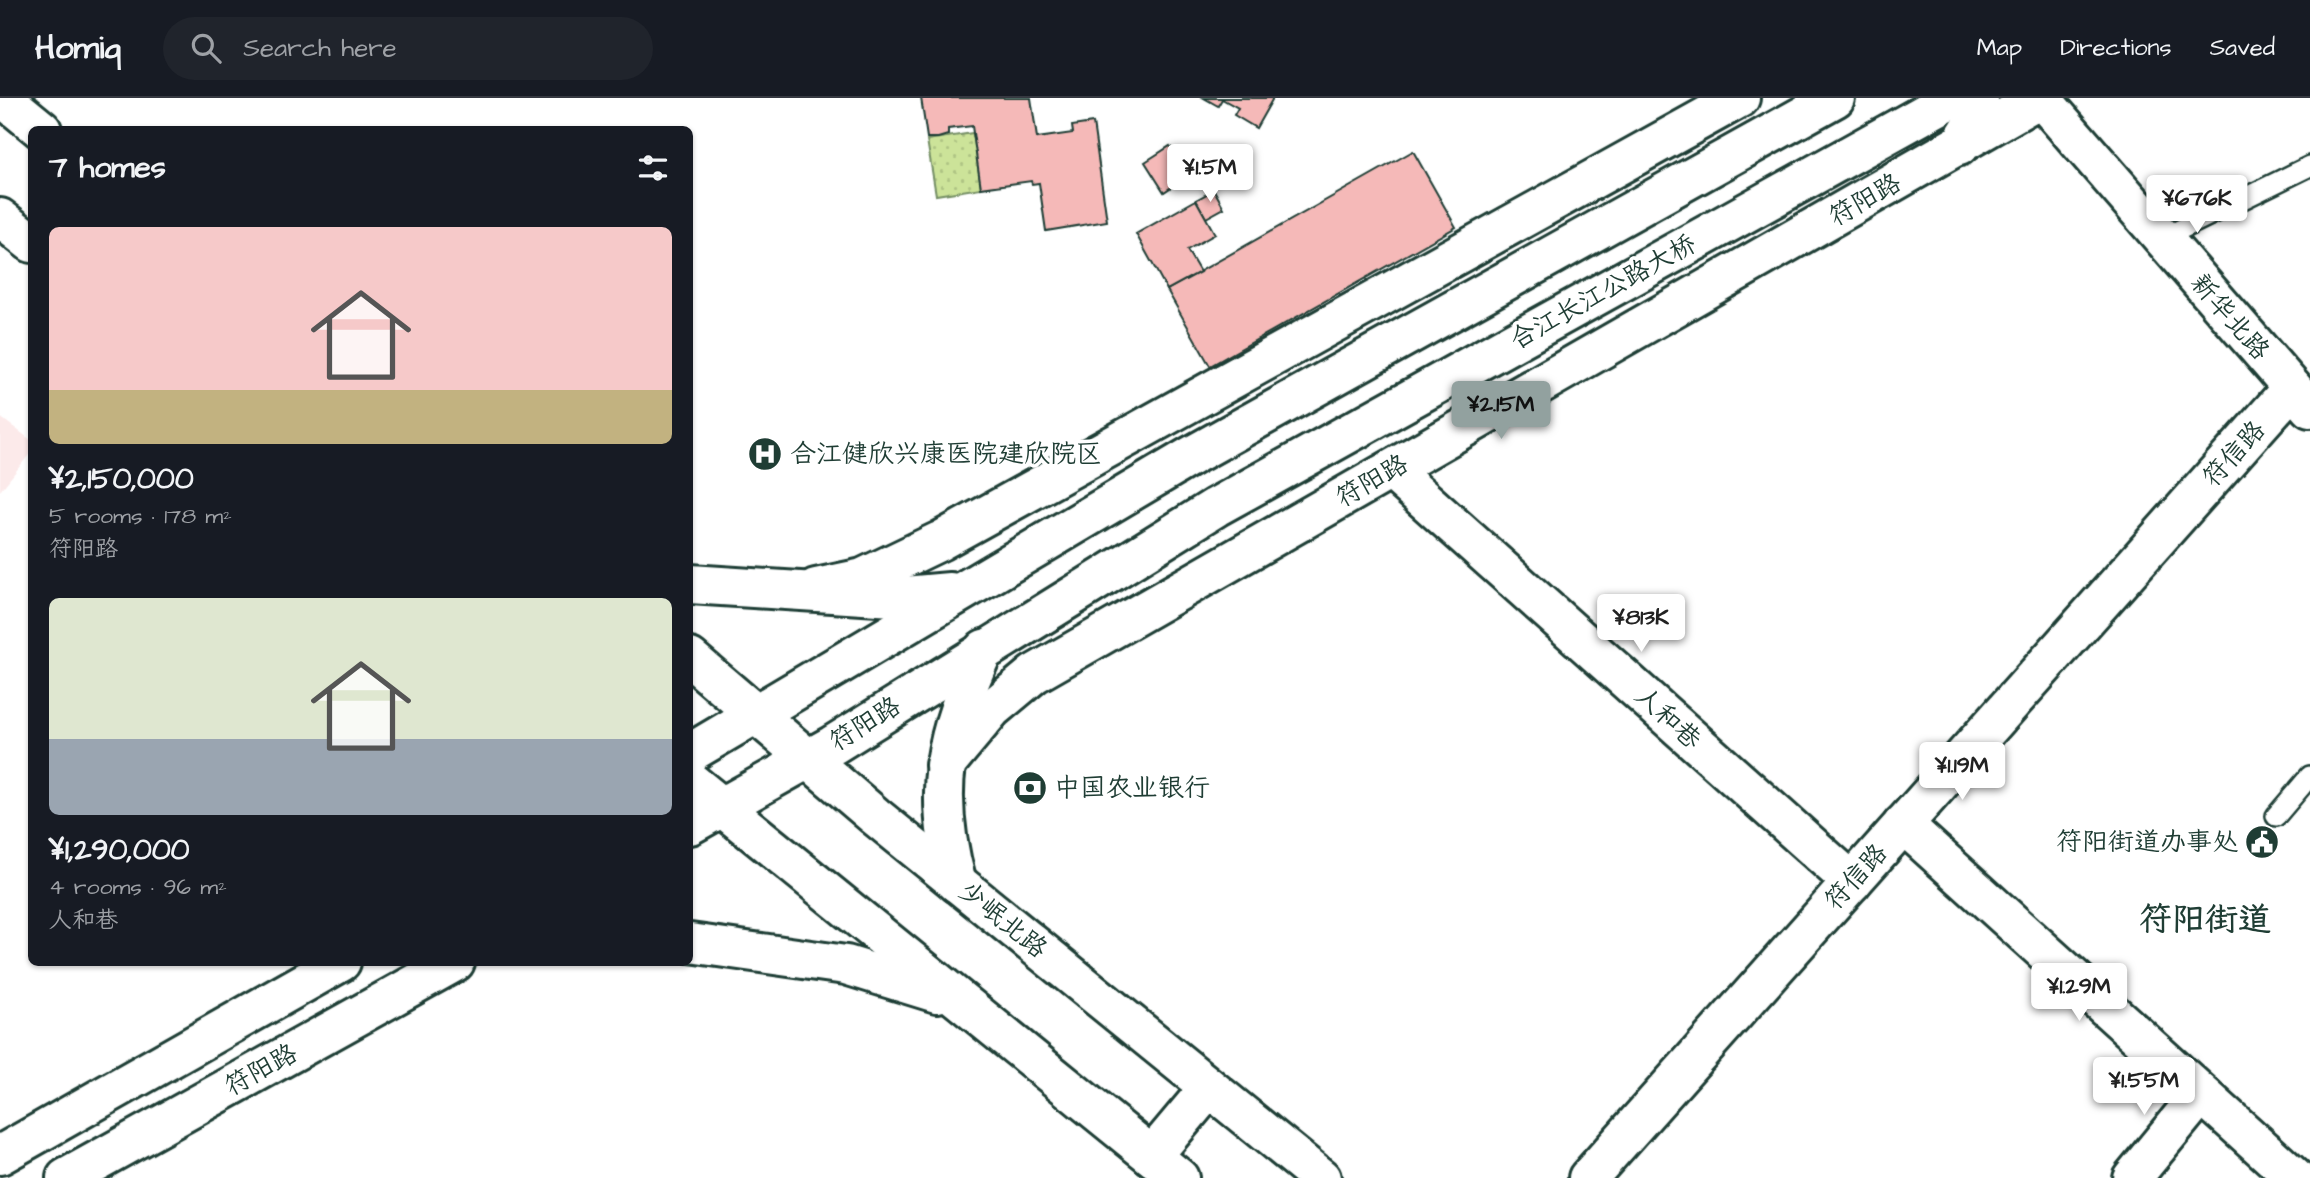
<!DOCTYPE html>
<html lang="en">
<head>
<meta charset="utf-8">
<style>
  :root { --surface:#171b24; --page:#20242c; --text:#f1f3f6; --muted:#9ea1a6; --line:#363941; --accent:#92a19f }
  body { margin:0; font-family:"Architects Daughter","LXGW WenKai TC",sans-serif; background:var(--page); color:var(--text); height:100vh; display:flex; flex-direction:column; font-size:26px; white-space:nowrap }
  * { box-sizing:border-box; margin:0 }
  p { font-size:23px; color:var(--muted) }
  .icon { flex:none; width:38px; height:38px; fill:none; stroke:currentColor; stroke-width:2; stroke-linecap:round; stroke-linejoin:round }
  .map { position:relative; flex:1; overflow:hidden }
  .drawer { position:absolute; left:28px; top:28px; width:665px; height:840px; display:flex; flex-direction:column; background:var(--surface); border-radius:10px; box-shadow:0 2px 5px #0004 }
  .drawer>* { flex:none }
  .price { position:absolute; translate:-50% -60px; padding:0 16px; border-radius:7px; background:#fff; color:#222; font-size:23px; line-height:46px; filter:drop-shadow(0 2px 4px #0008) }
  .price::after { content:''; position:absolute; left:50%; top:42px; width:21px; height:16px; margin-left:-10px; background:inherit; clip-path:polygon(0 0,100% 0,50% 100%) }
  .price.current { background:var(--accent); color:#111 }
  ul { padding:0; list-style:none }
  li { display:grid; align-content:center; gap:14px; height:371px; padding:0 21px }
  li span { display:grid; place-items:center; height:217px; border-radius:10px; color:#555 }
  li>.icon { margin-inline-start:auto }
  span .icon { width:126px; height:126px; fill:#fffc; stroke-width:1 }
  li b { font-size:30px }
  h2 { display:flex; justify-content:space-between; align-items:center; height:84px; padding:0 21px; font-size:30px }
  header { display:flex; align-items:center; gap:42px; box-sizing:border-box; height:98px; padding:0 35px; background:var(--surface); border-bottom:2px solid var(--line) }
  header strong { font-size:33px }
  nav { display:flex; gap:38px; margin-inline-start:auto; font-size:24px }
  .search { width:490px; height:63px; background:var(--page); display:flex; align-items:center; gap:18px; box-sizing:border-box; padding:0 24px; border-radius:38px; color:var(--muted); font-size:26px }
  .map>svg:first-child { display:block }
  .built { fill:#fceaea }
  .grass { fill:url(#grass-dots); stroke:#769066; stroke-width:2 }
  .building { fill:#f5b9b8; stroke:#1f3d34; stroke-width:2 }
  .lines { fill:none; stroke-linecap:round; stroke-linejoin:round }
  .lane-casing { stroke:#1f3d34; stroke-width:24 }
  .street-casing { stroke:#1f3d34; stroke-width:44 }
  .secondary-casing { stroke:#1f3d34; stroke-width:44 }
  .primary-casing { stroke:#1f3d34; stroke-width:44 }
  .lane { stroke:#fff; stroke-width:19 }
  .street { stroke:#fff; stroke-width:38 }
  .secondary { stroke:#fff; stroke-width:38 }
  .primary { stroke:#fff; stroke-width:38 }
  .labels { text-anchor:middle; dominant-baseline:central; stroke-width:7; stroke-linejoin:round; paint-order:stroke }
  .street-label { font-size:26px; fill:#1f3d34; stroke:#fff }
  .poi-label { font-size:26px; fill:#1f3d34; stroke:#fff; text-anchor:start }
  .district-label { font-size:33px; font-weight:bold; fill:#1f3d34; stroke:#fff }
</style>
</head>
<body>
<header>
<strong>Homiq</strong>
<div class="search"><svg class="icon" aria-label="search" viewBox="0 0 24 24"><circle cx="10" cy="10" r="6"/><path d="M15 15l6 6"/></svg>Search here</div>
<nav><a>Map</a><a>Directions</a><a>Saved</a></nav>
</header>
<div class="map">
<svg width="2310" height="1080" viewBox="0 0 2310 1080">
  <defs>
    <pattern id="grass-dots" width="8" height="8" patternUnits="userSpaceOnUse" patternTransform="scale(1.75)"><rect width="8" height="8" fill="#cce399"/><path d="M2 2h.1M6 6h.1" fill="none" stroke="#afc484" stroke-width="1.8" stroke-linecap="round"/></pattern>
  </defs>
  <rect width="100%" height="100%" fill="#fff"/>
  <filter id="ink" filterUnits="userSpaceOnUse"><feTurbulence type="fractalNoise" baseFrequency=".0143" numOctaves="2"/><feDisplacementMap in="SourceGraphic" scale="14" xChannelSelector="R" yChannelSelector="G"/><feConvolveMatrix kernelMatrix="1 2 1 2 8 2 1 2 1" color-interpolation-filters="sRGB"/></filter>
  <g filter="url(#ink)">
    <polygon class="built" points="0,319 31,342 32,353 0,393"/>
    <polygon class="grass" points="973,35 981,90 936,97 927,42"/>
    <g class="building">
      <polygon points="921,0 1031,0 1037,40 1073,35 1072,28 1093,25 1107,123 1046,133 1039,85 1032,86 1031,83 981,90 972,28 948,31 948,37 938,40 927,40"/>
      <polygon points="1204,0 1273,0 1256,30 1234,17 1238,10 1222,1 1218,8"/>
      <polygon points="1170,48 1189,77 1164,94 1145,64"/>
      <polygon points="1413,53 1456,129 1210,268 1167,192"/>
      <polygon points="1214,92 1224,110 1206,120 1196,102"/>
      <polygon points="1196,102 1215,136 1187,152 1200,174 1167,192 1136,136"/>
    </g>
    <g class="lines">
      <g class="lane-casing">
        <g id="lane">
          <polyline points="2161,141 2310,68"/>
          <polyline points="2276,718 2310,678"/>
        </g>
      </g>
      <g class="street-casing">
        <g id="street">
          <polyline points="1391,372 1852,784"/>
          <polyline points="1903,726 2295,1080"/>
          <polyline points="1588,1080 2292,290"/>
          <polyline points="2132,1080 2201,996"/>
        </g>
      </g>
      <g class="secondary-casing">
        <g id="secondary">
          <polyline points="2041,0 2310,310"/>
          <polyline points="1959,48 1976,21 1979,0"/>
          <polyline points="816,490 863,480 940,443 1740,0"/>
          <polyline points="945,667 992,611 1034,576 2040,0"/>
        </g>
      </g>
      <g class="primary-casing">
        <g id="primary">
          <polyline points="3,0 42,32"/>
          <polyline points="0,120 32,145"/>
          <polyline points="690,486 894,499 950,494"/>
          <polyline points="690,560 875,718 1321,1080"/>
          <polyline points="690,655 1191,358 1835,0"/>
          <polyline points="690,683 1179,1080"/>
          <polyline points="690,727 833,647 1216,409 1953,0"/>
          <path d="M 957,785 C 931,692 945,637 984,551"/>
          <polyline points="690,845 846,867 937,895"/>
          <polyline points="0,1057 341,864"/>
          <polyline points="1152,1058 1209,990"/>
          <polyline points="66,1080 455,864"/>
        </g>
      </g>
      <use href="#lane" class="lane"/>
      <use href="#street" class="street"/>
      <use href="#secondary" class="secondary"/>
      <use href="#primary" class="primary"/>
    </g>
  </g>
  <defs>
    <g id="hospital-disc" transform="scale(1.75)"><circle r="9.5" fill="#1f3d34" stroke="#fff"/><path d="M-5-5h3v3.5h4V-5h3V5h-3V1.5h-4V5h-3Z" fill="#fff"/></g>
    <g id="bank-disc" transform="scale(1.75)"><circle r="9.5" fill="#1f3d34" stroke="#fff"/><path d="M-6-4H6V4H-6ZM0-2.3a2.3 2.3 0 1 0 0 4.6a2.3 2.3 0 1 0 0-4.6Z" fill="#fff"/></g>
    <g id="civic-disc" transform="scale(1.75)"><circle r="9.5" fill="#1f3d34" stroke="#fff"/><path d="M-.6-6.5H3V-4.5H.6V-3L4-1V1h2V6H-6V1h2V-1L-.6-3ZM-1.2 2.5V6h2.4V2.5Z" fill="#fff"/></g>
  </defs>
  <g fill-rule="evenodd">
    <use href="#hospital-disc" x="765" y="356"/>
    <use href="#bank-disc" x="1030" y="690"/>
    <use href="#civic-disc" x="2262" y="744"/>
  </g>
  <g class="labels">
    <g class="street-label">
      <text transform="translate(1865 102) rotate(-30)">符阳路</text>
      <text transform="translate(1603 194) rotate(-29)">合江长江公路大桥</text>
      <text transform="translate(2230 219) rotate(49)">新华北路</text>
      <text transform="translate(2234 356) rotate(-48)">符信路</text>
      <text transform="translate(1372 383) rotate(-30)">符阳路</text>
      <text transform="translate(1668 620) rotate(42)">人和巷</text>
      <text transform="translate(865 626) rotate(-32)">符阳路</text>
      <text transform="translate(1856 779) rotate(-48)">符信路</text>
      <text transform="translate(1003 822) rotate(39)">少岷北路</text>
      <text transform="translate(261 972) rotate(-29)">符阳路</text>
    </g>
    <g class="poi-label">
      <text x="790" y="356">合江健欣兴康医院建欣院区</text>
      <text x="1054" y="690">中国农业银行</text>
      <text x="2238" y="744" text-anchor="end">符阳街道办事处</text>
    </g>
    <g class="district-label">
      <text x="2205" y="822">符阳街道</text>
    </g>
  </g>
</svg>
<b class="price" style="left:1210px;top:106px">¥1.5M</b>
<b class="price" style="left:2197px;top:137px">¥676K</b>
<b class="price current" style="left:1501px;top:343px">¥2.15M</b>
<b class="price" style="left:1641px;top:556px">¥813K</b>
<b class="price" style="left:1962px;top:704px">¥1.19M</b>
<b class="price" style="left:2079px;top:925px">¥1.29M</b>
<b class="price" style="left:2144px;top:1019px">¥1.55M</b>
<section class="drawer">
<h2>7 homes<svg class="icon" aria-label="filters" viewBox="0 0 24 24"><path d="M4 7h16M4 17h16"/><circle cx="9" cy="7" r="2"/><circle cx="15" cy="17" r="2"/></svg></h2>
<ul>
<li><span style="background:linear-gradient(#f6c9c9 75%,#c2b280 0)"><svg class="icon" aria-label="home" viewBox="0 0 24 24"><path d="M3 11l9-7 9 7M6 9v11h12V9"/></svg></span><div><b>¥2,150,000</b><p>5 rooms · 178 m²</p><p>符阳路</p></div></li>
<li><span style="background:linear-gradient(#dfe7d0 65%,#9aa5b1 0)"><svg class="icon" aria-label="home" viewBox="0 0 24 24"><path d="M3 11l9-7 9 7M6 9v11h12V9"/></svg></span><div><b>¥1,290,000</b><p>4 rooms · 96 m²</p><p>人和巷</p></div></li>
</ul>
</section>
</div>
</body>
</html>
